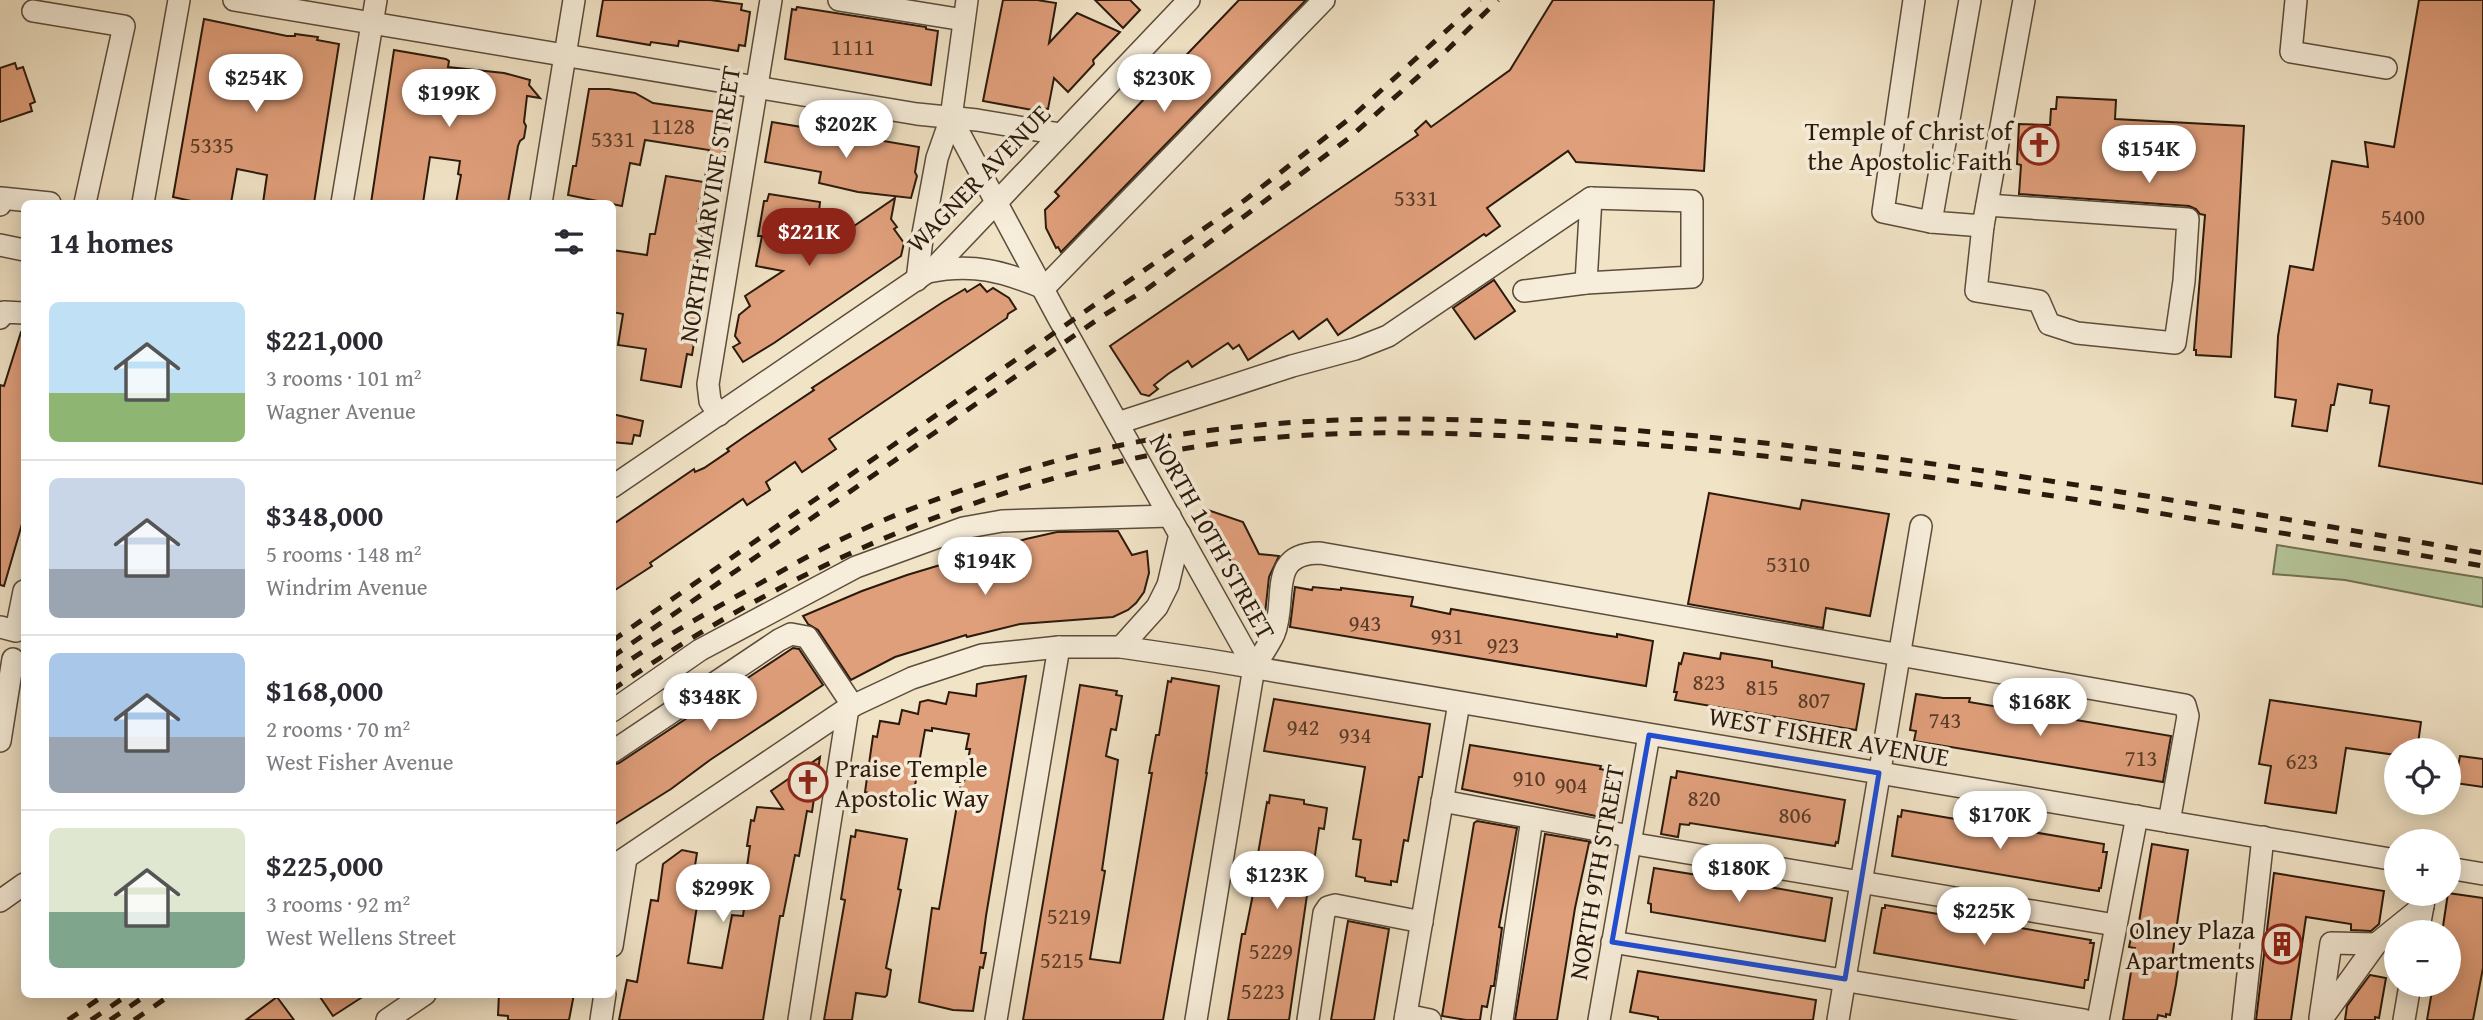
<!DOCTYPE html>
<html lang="en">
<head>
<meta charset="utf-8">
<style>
  :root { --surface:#fff; --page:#f7f7f7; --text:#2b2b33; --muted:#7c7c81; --line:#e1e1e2; --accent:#8f2418 }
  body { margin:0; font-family:"Gentium Book Plus",serif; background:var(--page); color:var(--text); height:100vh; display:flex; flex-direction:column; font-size:26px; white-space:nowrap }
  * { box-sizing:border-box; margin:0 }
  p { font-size:23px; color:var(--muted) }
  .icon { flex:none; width:38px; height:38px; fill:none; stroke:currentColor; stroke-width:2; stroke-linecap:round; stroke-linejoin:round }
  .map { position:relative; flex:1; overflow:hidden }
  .side { position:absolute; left:21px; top:200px; width:595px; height:798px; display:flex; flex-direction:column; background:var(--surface); border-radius:10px; box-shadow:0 4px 18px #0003 }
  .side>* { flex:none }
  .tools { position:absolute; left:2384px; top:738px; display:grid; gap:14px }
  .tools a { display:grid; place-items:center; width:77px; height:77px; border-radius:50%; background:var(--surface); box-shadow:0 4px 18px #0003; font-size:35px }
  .price { position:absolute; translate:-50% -60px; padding:0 16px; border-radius:24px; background:#fff; color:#222; font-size:23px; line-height:46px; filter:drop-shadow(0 2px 4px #0008) }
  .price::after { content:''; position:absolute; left:50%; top:42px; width:21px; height:16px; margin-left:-10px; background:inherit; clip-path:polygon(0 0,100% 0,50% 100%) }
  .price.on { background:var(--accent); color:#fff }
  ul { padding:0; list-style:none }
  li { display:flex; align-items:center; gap:21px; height:175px; padding:0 28px }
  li+li { border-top:2px solid var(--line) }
  li span { display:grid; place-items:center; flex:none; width:196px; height:140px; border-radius:10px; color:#555 }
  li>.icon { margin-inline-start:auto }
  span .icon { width:84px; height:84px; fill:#fffc; stroke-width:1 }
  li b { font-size:30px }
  h2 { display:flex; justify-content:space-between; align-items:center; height:84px; padding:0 28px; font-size:30px }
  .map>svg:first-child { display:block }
  .green { fill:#b5c599; stroke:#707052; stroke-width:2 }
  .building { fill:#e09f7b; stroke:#2b1a0c; stroke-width:2; fill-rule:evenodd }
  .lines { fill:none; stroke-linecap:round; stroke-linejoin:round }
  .minor-casing { stroke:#5c4c3a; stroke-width:24 }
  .minor { stroke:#f6edda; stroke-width:21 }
  .rail { stroke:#2b1a0c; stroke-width:5; stroke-dasharray:12 12; stroke-linecap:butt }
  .marked { fill:none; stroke:#1d4ed8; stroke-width:5; stroke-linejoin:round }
  .labels { text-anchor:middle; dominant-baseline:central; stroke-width:7; stroke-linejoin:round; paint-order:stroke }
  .number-label { font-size:23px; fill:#583b28 }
  .poi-label { font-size:26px; fill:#2b1a0c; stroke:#f6edda; text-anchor:end }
  .street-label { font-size:26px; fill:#2b1a0c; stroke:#f6edda }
</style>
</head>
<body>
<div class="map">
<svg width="2483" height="1020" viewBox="0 0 2483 1020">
  <rect width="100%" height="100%" fill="#f1e3c6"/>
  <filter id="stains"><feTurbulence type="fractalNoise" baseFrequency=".00286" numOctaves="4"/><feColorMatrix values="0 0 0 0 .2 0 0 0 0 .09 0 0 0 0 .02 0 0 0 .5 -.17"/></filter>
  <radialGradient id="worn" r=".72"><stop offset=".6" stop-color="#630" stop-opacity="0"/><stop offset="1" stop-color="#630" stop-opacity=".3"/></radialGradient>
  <polygon class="green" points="2277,545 2483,578 2483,607 2345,580 2273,574"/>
  <g class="building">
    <polygon points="603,0 710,0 742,4 741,10 750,12 745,46 739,45 738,51 679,41 678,46 651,42 650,45 597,36"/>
    <polygon points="1003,0 1037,0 1056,3 1049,43 1077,13 1120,32 1093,60 1094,64 1068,92 1054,78 1048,109 1039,108 1038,111 983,101"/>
    <polygon points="1095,0 1130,0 1140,10 1123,28"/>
    <polygon points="1239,0 1306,0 1061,252 1058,247 1056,248 1046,228 1045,210 1059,196 1055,192"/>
    <polygon points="1553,0 1714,0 1704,171 1576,162 1568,151 1487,208 1500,226 1486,236 1484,234 1338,335 1327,319 1299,339 1293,331 1248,360 1239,345 1233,349 1228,343 1192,367 1188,361 1168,374 1154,385 1158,389 1149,396 1141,394 1110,346 1418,135 1415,131 1426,121 1431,127 1510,70"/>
    <polygon points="2419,0 2483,0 2483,484 2379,466 2389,406 2370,403 2372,390 2338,384 2334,405 2331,405 2327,431 2292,426 2296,400 2275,397 2278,336 2290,266 2313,270 2332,161 2368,167 2365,142 2394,147"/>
    <polygon points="797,7 926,27 926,29 938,31 931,85 785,59 792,9 796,10"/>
    <path d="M 204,19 L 287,36 L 295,36 L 295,34 L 318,37 L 317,40 L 339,44 L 314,203 L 263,203 L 267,175 L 237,169 L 231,203 L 200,203 L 173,197 ZM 255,60 L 286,66 L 281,98 L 250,93 Z"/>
    <polygon points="394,50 446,59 449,61 448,67 504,73 530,80 529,85 540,98 527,96 524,122 526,126 524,138 520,141 518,146 508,203 456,203 461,175 458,174 460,161 430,157 423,203 371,203"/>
    <polygon points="15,63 17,69 23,67 35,102 30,104 32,111 0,122 0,68"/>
    <polygon points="589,89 609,89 635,93 653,103 731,114 720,180 705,178 709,150 645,140 640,165 630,163 622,206 568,195 573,166 576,166"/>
    <polygon points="2057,97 2116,100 2115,119 2244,126 2231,357 2196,355 2196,350 2194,350 2205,215 2200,214 2196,209 2189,206 2019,194 2021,165 2017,164 2019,124 2050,125 2051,109 2056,109"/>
    <polygon points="772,122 919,147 915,172 917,176 911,198 858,192 819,183 821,172 765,162"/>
    <polygon points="666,176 704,182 697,221 704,222 689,310 699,312 692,355 687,354 681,387 641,380 646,349 618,345 623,314 612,312 612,250 647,255 650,234 655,234"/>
    <polygon points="769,194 820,202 815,248 852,224 854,226 895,198 891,219 897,227 894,229 904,243 901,256 774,343 743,362 733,347 740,343 735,336 739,315 750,306 745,296 783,271 756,266 762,236 758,236 762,213 764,201 767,201"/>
    <polygon points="1494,280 1515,311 1475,339 1453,308"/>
    <polygon points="980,284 987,292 993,288 1009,298 1016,309 1008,314 1007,318 829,439 836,449 802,472 795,462 766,482 770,490 747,505 743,499 650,563 652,566 612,592 612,525 694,469 695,472 704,468 729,451 727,449 744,437 814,390 812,388 943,302 965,289 967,292"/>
    <polygon points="21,332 24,332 24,517 4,586 0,585 0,385 4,386"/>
    <polygon points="612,414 643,421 640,436 634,435 632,444 612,442"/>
    <polygon points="1709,493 1800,509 1802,500 1889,514 1870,616 1826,608 1823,628 1688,604"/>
    <polygon points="1202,508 1243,522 1259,554 1279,556 1269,577 1264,623"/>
    <polygon points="1118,531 1132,555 1147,551 1149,573 1144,592 1136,603 1128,610 1113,617 1020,624 967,637 966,635 895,657 851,680 818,630 808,624 803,616 862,591 907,575 1026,539 1057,532"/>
    <polygon points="1295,587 1312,590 1313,587 1341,590 1341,588 1413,597 1411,606 1450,614 1451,609 1597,634 1617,637 1617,634 1653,641 1646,686 1290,627"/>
    <polygon points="793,648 799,649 823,685 710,760 671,789 612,826 612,765 619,763"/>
    <polygon points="1684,653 1720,659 1721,653 1760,659 1772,661 1772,667 1782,669 1864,684 1856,730 1675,700 1677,692 1674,692 1679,663 1681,664"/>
    <polygon points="1026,676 986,916 981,953 986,953 983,968 980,967 973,1011 953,1010 919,1002 932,908 939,909 961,782 964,782 970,749 966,749 969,734 932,728 932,731 925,730 912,802 894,801 885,795 880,796 865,792 873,736 877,737 880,721 899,724 902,710 918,714 920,702 928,700 946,704 949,692 976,696 977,684"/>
    <polygon points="1172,678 1219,686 1206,773 1207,773 1163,1020 1023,1020 1080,685 1117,691 1116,695 1122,696 1116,730 1111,729 1106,756 1118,760 1102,870 1105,871 1090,959 1120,963 1152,773 1149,773 1156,735 1159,735 1168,681 1171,682"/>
    <polygon points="1916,694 1943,698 1970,698 1969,702 2171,736 2163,782 1914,741 1916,731 1910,730"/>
    <polygon points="1274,699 1430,724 1422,777 1419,777 1408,841 1404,840 1397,882 1391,881 1391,885 1365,881 1365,878 1356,876 1361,840 1353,839 1365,767 1264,751"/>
    <polygon points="2270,700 2421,722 2417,751 2396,751 2396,755 2346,748 2336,813 2265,803 2271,766 2259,764"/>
    <polygon points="1470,745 1601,766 1600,769 1610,771 1601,817 1462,789"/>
    <polygon points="2460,756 2483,759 2483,787 2455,783"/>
    <polygon points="820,757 812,812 807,811 799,856 795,855 783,916 780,916 763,1020 619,1020 627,980 637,982 651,900 658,901 663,864 682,850 697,853 689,903 697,906 688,963 722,968 732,915 743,916 748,881 745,880 750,846 747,846 751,820 754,821 757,807 783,809 771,791"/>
    <polygon points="1677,771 1845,800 1838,843 1836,842 1835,846 1690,823 1689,825 1680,824 1678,837 1661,834 1671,777 1676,778"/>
    <polygon points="1270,795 1304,800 1304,804 1327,808 1324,829 1319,828 1311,882 1309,881 1289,1020 1228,1020 1242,934 1245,934 1253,894 1251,894 1267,802 1269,803"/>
    <polygon points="1902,810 2104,844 2103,852 2107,852 2101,888 2099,888 2099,891 2085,889 1892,856 1898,816 1901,817"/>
    <polygon points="1477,821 1517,828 1499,927 1502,928 1494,986 1491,986 1487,1007 1482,1006 1480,1020 1466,1020 1442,1016 1474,823"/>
    <polygon points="856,830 907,839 898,889 901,890 886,968 891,970 887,995 885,997 856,993 852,1020 824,1020 845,900 841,899 851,836 855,837"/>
    <polygon points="1545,834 1592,842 1589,843 1575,908 1557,1020 1515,1020"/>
    <polygon points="2152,844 2188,850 2172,958 2179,962 2176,984 2170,1015 2166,1014 2166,1017 2158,1015 2157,1020 2123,1020 2135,948 2129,947 2132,933 2137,934"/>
    <polygon points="1654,868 1710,877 1710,871 1736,875 1735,881 1832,898 1825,941 1651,912 1651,904 1648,903"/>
    <polygon points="2274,873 2384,891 2379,924 2371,931 2351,930 2351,924 2306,917 2291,1020 2256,1020"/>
    <polygon points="2448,893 2483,898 2483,968 2473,1020 2427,1020 2433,985 2448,985 2448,933 2442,933"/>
    <polygon points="1885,905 2091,940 2090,943 2094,943 2088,980 2085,980 2084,988 1874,953 1882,908 1885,908"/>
    <polygon points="1348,921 1389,929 1374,1020 1331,1020"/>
    <polygon points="1638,971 1816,1000 1813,1020 1658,1020 1658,1017 1630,1012"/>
    <polygon points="2370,975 2386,978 2379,1018 2375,1017 2375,1020 2345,1020 2347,1006"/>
    <polygon points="318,994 367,994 333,1016"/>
    <polygon points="499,994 574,994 569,1020 508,1020 508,1016 498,1015"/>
    <polygon points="277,997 294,1020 246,1020"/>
  </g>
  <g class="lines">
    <g class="minor-casing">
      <g id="minor">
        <polyline points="234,0 917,114 977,120 1060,134"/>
        <polyline points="839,0 964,20"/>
        <polyline points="1914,0 1883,212 1931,222"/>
        <polyline points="1970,0 1931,222 1983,226 2024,0"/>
        <polyline points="2296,0 2291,52 2386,68"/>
        <polyline points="33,11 124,26 85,203"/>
        <polyline points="951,118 1058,317 1254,667 1196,1020"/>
        <polyline points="143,203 179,0"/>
        <polyline points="342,203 376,0"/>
        <polyline points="541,203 574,0"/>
        <polyline points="0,205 1,198 50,203"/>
        <polyline points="1983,226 1976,291 2039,301 2049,324 2077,333 2175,343 2184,281 2188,219 1987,205"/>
        <polyline points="0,245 24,250"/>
        <path d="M 928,272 C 973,263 1002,271 1044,288"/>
        <polyline points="917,280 922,239 937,158 951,118 967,0"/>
        <polyline points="1586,283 1591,198"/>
        <polyline points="1044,288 1324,0"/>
        <polyline points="0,318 4,312 24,313"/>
        <polyline points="719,415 710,401 708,384 771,0"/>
        <polyline points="1118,423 1292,366 1355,349 1388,336 1591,198 1692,201 1692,277 1586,283 1524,291"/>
        <polyline points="612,487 936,266 1189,0"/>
        <polyline points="0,627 16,631 24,591"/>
        <polyline points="1121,647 1157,607 1168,585 1180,534"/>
        <path d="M 1254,667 C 1261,656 1269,645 1274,634 C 1288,600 1266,553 1320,553 L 2185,705 L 2188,716 L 2169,822"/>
        <polyline points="612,711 700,650 856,567 963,528 1002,521 1170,516"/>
        <polyline points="0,741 13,659"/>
        <polyline points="612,752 779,640 791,634 807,637 853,706"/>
        <polyline points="1442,801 1630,836"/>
        <polyline points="1629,843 2115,925"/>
        <polyline points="612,867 848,708 912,678 982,655 1059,647 1121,647 1209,660 2396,860"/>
        <polyline points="2448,868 2483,874"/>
        <polyline points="0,901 24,884"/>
        <polyline points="2418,933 2424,900"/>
        <polyline points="1612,942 2084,1020"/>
        <polyline points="612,946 626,858"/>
        <polyline points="1406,1015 1430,1020"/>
        <polyline points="2320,1018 2331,943 2376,944"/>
        <polyline points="387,1020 425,994"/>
        <polyline points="601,1020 605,994"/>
        <polyline points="799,1020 848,708"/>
        <polyline points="996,1020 1059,647"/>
        <polyline points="1308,1020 1324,913 1328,907 1335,905 1422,922"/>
        <polyline points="1405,1020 1459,703"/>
        <polyline points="1502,1020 1532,818"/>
        <polyline points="1599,1020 1649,735"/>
        <polyline points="1838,1020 1921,526"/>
        <polyline points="2098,1020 2137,816"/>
        <polyline points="2243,1020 2263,837"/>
        <polyline points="2321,1020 2376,944 2423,906"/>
        <polyline points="2404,1020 2410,985"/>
      </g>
    </g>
    <use href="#minor" class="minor"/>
    <g class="rail">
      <polyline points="612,641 1245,200 1353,116 1480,0"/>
      <polyline points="612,657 1101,317 1147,289 1349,138 1439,58 1498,0"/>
      <path d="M 612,672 C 653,644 694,620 737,596 C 765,581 793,564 822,549 C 899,509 1002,474 1086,453 C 1279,406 1481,416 1676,434 C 1947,459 2215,507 2483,553"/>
      <path d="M 612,690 C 783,572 967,489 1171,451 C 1312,425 1456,432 1598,441 C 1792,454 1984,484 2176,516 C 2278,533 2381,548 2483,566"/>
      <polyline points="68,1020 106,994"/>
      <polyline points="91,1020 129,994"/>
      <polyline points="110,1020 148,994"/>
      <polyline points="134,1020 172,994"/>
    </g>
  </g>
  <path class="marked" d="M 1649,735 L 1879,773 L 1845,979 L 1612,942 Z"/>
  <defs>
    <g id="church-ring" transform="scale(2.0125)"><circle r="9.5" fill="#f6edda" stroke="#8f2418" stroke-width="1.5"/><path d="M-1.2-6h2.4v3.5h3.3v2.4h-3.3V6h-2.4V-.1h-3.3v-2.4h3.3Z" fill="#8f2418"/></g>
    <g id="building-ring" transform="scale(2.0125)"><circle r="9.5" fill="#f6edda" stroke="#8f2418" stroke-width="1.5"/><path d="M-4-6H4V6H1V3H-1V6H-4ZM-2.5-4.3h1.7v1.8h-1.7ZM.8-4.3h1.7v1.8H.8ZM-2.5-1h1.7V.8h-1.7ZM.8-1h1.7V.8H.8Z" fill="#8f2418"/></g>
  </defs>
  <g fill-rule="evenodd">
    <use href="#church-ring" x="2039" y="145"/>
    <use href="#church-ring" x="808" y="782"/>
    <use href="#building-ring" x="2282" y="944"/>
  </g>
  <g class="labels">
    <g class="number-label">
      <text x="853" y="46">1111</text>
      <text x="673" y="125">1128</text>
      <text x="613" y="138">5331</text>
      <text x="212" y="144">5335</text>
      <text x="1416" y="197">5331</text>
      <text x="2403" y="216">5400</text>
      <text x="1788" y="563">5310</text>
      <text x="1365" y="622">943</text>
      <text x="1447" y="635">931</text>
      <text x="1503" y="644">923</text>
      <text x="1709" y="681">823</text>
      <text x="1762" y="686">815</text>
      <text x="1814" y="699">807</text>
      <text x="1945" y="719">743</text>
      <text x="1303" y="726">942</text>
      <text x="1355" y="734">934</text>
      <text x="2141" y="757">713</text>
      <text x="2302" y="760">623</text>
      <text x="1529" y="777">910</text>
      <text x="1571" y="784">904</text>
      <text x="1704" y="797">820</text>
      <text x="1795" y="814">806</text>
      <text x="1069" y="915">5219</text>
      <text x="1271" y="950">5229</text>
      <text x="1062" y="959">5215</text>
      <text x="1263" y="990">5223</text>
    </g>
    <g class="poi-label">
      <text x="2012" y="130">Temple of Christ of<tspan x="2012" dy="30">the Apostolic Faith</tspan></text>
      <text x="835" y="767" text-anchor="start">Praise Temple<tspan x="835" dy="30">Apostolic Way</tspan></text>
      <text x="2255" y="929">Olney Plaza<tspan x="2255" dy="30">Apartments</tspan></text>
    </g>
    <g class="street-label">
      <text transform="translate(978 178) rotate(-46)">WAGNER AVENUE</text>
      <text transform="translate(709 204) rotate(-81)">NORTH MARVINE STREET</text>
      <text transform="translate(1213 536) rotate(61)">NORTH 10TH STREET</text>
      <text transform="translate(1829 736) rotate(10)">WEST FISHER AVENUE</text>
      <text transform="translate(1596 872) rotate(-80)">NORTH 9TH STREET</text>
    </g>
  </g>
  <rect width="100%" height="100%" filter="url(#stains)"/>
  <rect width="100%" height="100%" fill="url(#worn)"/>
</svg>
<div class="tools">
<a><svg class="icon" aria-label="locate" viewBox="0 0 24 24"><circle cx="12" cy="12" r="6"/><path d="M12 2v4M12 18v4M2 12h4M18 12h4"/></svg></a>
<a>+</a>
<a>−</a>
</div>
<b class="price" style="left:256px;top:114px">$254K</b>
<b class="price" style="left:1164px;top:114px">$230K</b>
<b class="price" style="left:449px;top:129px">$199K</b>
<b class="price" style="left:846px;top:160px">$202K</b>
<b class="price" style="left:2149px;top:185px">$154K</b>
<b class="price on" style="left:809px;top:268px">$221K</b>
<b class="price" style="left:985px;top:597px">$194K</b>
<b class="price" style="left:710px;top:733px">$348K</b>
<b class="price" style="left:2040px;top:738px">$168K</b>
<b class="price" style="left:2000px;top:851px">$170K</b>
<b class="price" style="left:1739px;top:904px">$180K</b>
<b class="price" style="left:1277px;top:911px">$123K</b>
<b class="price" style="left:723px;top:924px">$299K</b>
<b class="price" style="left:1984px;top:947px">$225K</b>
<section class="side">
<h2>14 homes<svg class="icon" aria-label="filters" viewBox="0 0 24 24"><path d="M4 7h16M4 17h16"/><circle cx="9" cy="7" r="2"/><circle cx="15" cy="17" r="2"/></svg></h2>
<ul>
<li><span style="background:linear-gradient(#bfe0f5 65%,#8fb573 0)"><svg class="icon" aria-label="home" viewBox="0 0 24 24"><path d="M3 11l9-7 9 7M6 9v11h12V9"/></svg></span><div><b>$221,000</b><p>3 rooms · 101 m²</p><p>Wagner Avenue</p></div></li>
<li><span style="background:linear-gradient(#c9d6e8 65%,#9aa5b1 0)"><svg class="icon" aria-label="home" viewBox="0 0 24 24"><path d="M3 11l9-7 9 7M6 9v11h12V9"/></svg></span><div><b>$348,000</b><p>5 rooms · 148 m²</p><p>Windrim Avenue</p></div></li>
<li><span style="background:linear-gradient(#a9c7e8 60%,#9aa5b1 0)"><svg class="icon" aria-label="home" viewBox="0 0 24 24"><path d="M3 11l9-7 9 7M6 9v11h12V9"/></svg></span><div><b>$168,000</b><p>2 rooms · 70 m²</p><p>West Fisher Avenue</p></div></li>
<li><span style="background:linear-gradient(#dfe7d0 60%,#7fa58c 0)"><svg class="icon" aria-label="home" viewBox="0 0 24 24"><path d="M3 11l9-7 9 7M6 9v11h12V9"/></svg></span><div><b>$225,000</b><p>3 rooms · 92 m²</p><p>West Wellens Street</p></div></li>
</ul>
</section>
</div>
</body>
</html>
